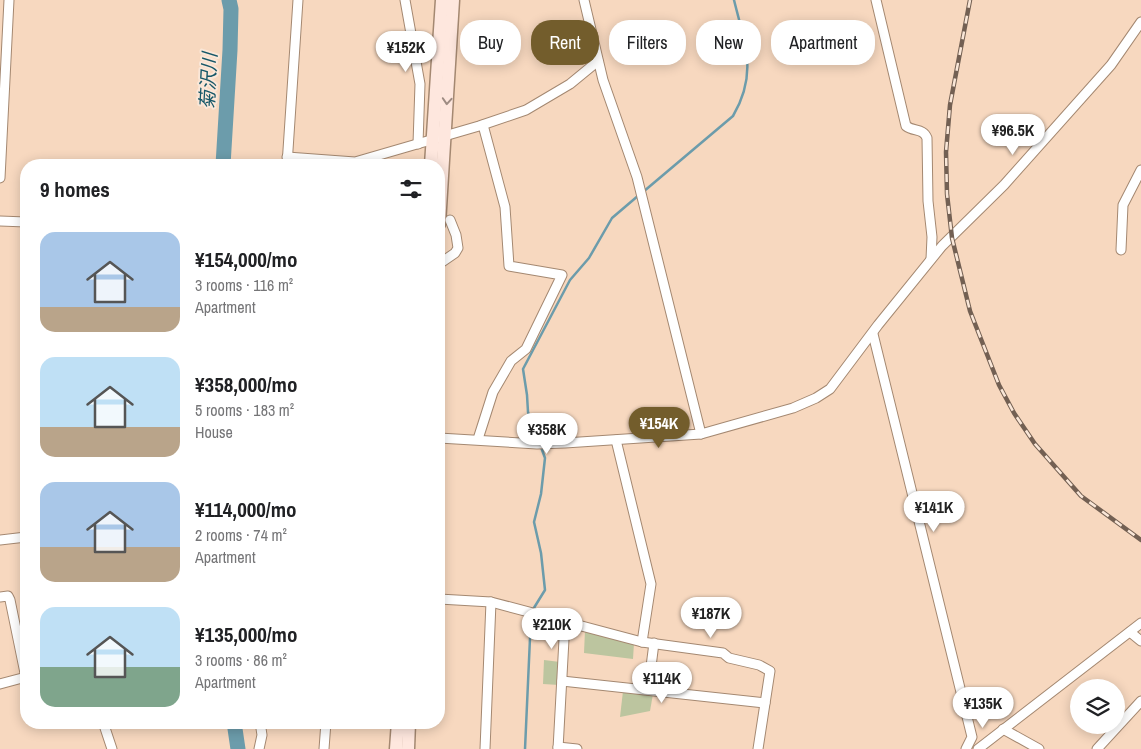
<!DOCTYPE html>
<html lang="en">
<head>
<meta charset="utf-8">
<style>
  :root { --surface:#fff; --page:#f6f6f6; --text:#202124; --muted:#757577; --accent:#735d2c }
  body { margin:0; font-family:"Archivo Narrow","Noto Sans JP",sans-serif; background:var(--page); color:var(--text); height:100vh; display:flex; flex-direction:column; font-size:19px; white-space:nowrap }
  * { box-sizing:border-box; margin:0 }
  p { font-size:16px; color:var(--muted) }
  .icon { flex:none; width:28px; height:28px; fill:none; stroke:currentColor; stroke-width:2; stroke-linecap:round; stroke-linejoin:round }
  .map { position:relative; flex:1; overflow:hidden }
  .sheet { position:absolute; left:20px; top:159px; width:425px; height:570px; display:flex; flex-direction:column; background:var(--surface); border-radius:20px; box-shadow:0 2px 12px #0003 }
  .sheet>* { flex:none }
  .top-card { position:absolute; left:460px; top:20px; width:475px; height:45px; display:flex; gap:10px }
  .fabs { position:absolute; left:1070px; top:679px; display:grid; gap:10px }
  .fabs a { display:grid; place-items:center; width:55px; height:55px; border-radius:50%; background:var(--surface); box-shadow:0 2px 12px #0003; font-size:25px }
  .price { position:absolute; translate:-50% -42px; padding:0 11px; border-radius:18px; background:#fff; color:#222; font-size:16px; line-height:32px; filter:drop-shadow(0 1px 2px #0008) }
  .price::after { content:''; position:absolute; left:50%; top:30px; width:15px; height:11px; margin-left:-8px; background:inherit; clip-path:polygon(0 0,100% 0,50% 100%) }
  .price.current { background:var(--accent); color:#fff }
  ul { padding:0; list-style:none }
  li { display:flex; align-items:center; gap:15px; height:125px; padding:0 20px }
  li span { display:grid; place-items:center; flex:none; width:140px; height:100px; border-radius:15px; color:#555 }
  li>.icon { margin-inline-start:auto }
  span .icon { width:60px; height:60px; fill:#fffc; stroke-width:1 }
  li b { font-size:21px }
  h2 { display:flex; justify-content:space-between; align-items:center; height:60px; padding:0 20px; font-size:21px }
  .pill { padding:0 18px; border-radius:20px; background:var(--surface); box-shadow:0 2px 12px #0003; font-size:18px; line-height:45px }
  .pill.current { background:var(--accent); color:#fff }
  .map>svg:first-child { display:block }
  .green { fill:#bcc59f }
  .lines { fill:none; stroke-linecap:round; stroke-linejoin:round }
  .stream { stroke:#6c9cab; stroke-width:2.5 }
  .river { stroke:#6c9cab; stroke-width:15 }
  .minor-casing { stroke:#a48871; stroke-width:11 }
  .secondary-casing { stroke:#a48871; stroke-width:15 }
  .minor { stroke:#fff; stroke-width:9 }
  .secondary { stroke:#fee7de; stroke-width:12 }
  .rail-casing { stroke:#736053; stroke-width:4.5 }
  .rail { stroke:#fae7d8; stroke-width:2.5; stroke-dasharray:8; stroke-linecap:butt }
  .oneway { stroke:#9e8c83 }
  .labels { text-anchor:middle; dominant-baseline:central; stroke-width:4; stroke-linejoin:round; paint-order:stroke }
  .water-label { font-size:19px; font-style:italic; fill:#165768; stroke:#fae7d8 }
</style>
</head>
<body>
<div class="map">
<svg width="1141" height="749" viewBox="0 0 1141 749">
  <rect width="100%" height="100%" fill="#f7d8bf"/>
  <g class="green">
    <polygon points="585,630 634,643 633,659 584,653"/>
    <polygon points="544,660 560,662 559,685 543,684"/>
    <polygon points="623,691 653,694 650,711 620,717"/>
  </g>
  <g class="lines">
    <g class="stream">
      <path d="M 643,192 L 733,116 C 758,73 745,45 734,0"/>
      <polyline points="532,611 545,590 541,553 534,522 541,494 545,458 528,412 527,395 523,369 570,280 589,258 612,218 639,195"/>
      <polyline points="525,749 531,616"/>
    </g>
    <g class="river">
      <polyline points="223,165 230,50 231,9 229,0"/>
      <polyline points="234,722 238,749"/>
    </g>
    <g class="minor-casing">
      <g id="minor">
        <polyline points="405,0 420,84 418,144"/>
        <polyline points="584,0 603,80 637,177 701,434"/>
        <path d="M 876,0 L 906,126 C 914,132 923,128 927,138 L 928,201 L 932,237 L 931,259"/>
        <polyline points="287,157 355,162 479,126 526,110 570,84 598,61"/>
        <polyline points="287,165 298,0"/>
        <polyline points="0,178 9,0"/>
        <polyline points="0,221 26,222"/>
        <polyline points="1121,250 1123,205 1141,170"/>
        <polyline points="439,264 455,253 458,248 456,235 450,220"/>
        <polyline points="873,334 972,737 966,749"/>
        <polyline points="439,438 537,444 565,443 701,434 793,408 816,398 830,389 878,325 942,246 1004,185 1111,65 1141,22"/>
        <polyline points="478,439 493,392 511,361 526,349 562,275 509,266 505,207 483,125"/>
        <polyline points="616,440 651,584 642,642"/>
        <polyline points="0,540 26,537"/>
        <polyline points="0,597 8,596 10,600 26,678"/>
        <polyline points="439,599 491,602 642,642 723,653 729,658 759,665 770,671 758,749"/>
        <polyline points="1130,632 1141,641"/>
        <polyline points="562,681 765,703"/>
        <polyline points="0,684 26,677"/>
        <polyline points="648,690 654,643"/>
        <polyline points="103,722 112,749"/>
        <polyline points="1003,729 1039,749"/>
        <polyline points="558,747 577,749"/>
        <polyline points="259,749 262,735 260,722"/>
        <polyline points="324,749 326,722"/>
        <polyline points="485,749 491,602"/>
        <polyline points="558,749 565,621"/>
        <polyline points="978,749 1141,623"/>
        <polyline points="1097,749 1141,701"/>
      </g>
    </g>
    <g class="secondary-casing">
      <g id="secondary">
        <polyline points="431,165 442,0"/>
        <polyline points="439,224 453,0"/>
        <polyline points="396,749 398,722"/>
        <polyline points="408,749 409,722"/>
      </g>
    </g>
    <use href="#minor" class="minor"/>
    <use href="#secondary" class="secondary"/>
    <g class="rail-casing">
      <polyline id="rail" points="970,0 950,105 946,152 947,194 952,238 970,311 999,385 1014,413 1035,444 1081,496 1141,540"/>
    </g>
    <use href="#rail" class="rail"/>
  </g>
  <defs><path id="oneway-chevron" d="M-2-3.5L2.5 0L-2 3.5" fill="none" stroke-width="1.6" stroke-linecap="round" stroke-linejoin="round" transform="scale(1.25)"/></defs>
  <use class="oneway" href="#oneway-chevron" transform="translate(447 101) rotate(94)"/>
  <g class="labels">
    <g class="water-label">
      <text transform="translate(208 81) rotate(-87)">菊沢川</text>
    </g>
  </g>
</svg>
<div class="fabs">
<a><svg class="icon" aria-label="layers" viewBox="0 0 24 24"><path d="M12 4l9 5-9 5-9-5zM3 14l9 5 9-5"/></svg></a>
</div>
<b class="price" style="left:406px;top:73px">¥152K</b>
<b class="price" style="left:1013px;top:156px">¥96.5K</b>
<b class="price current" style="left:659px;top:449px">¥154K</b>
<b class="price" style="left:547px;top:455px">¥358K</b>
<b class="price" style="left:934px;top:533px">¥141K</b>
<b class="price" style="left:711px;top:639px">¥187K</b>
<b class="price" style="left:552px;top:650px">¥210K</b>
<b class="price" style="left:662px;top:704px">¥114K</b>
<b class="price" style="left:983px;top:729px">¥135K</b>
<div class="top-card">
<a class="pill">Buy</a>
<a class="pill current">Rent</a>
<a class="pill">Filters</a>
<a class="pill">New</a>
<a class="pill">Apartment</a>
</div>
<section class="sheet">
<h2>9 homes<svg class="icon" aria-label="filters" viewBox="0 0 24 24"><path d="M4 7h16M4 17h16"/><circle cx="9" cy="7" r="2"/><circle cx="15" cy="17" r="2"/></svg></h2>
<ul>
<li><span style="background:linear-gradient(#a9c7e8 75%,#b9a48a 0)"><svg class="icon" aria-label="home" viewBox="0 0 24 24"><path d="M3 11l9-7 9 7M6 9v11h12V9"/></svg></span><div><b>¥154,000/mo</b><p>3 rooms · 116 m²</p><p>Apartment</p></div></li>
<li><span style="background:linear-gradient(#bfe0f5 70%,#b9a48a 0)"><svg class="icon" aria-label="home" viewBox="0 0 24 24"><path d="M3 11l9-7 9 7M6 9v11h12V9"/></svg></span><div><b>¥358,000/mo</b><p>5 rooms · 183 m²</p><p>House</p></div></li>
<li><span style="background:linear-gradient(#a9c7e8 65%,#b9a48a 0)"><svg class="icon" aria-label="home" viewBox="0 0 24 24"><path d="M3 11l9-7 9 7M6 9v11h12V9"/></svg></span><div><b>¥114,000/mo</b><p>2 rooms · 74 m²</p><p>Apartment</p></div></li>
<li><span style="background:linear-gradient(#bfe0f5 60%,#7fa58c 0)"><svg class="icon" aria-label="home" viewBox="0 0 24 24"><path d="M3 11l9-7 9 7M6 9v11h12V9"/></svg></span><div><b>¥135,000/mo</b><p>3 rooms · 86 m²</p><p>Apartment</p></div></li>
</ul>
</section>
</div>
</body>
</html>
